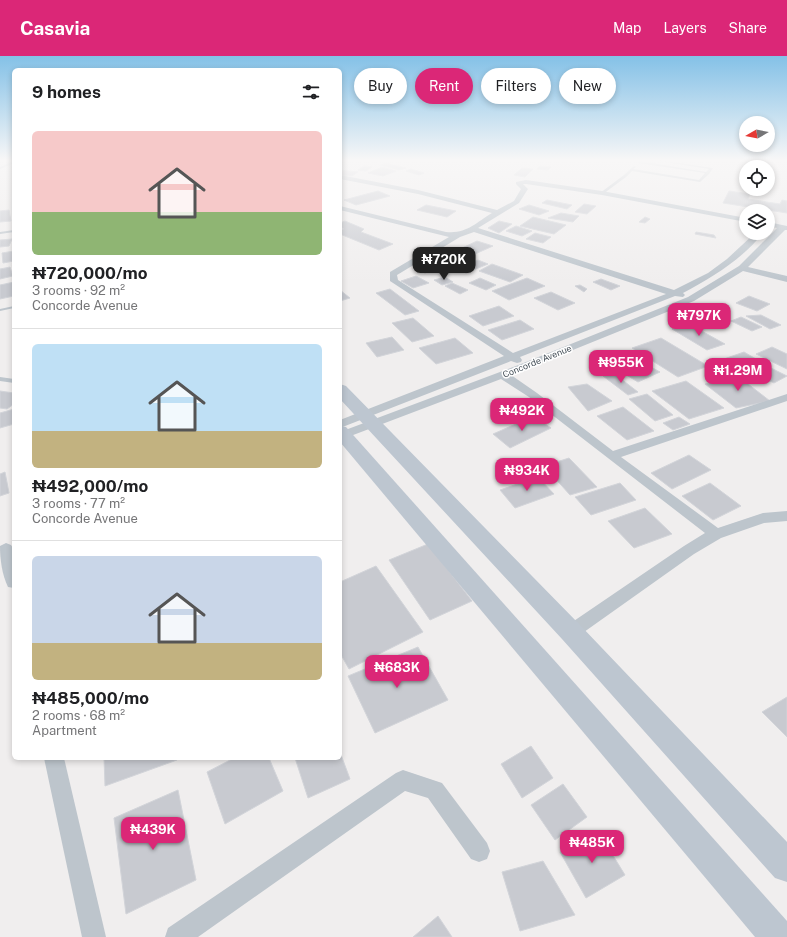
<!DOCTYPE html>
<html lang="en">
<head>
<meta charset="utf-8">
<style>
  :root { --surface:#fff; --page:#f2f2f2; --text:#202124; --muted:#757577; --line:#e0e0e0; --accent:#db2777 }
  body { margin:0; font-family:"Public Sans",sans-serif; background:var(--page); color:var(--text); height:100vh; display:flex; flex-direction:column; font-size:15px; white-space:nowrap }
  * { box-sizing:border-box; margin:0 }
  p { font-size:13px; color:var(--muted) }
  .icon { flex:none; width:22px; height:22px; fill:none; stroke:currentColor; stroke-width:2; stroke-linecap:round; stroke-linejoin:round }
  .map { position:relative; flex:1; overflow:hidden }
  .panel { position:absolute; left:12px; top:12px; width:330px; height:692px; display:flex; flex-direction:column; background:var(--surface); border-radius:6px; box-shadow:0 2px 6px #0003 }
  .panel>* { flex:none }
  .hud { position:absolute; left:354px; top:12px; width:373px; height:36px; display:flex; gap:8px }
  .needle { width:26px; rotate:261deg }
  .buttons { position:absolute; left:739px; top:60px; display:grid; gap:8px }
  .buttons a { display:grid; place-items:center; width:36px; height:36px; border-radius:50%; background:var(--surface); box-shadow:0 2px 6px #0003; font-size:20px }
  .price { position:absolute; translate:-50% -34px; padding:0 9px; border-radius:8px; background:var(--accent); color:#fff; font-size:13px; line-height:26px; filter:drop-shadow(0 1px 2px #0008) }
  .price::after { content:''; position:absolute; left:50%; top:24px; width:12px; height:9px; margin-left:-6px; background:inherit; clip-path:polygon(0 0,100% 0,50% 100%) }
  .price.active { background:#222; color:#fff }
  ul { padding:0; list-style:none }
  li { display:grid; align-content:center; gap:8px; height:212px; padding:0 20px }
  li+li { border-top:1px solid var(--line) }
  li span { display:grid; place-items:center; height:124px; border-radius:6px; color:#555 }
  li>.icon { margin-inline-start:auto }
  span .icon { width:72px; height:72px; fill:#fffc; stroke-width:1 }
  li b { font-size:17px }
  h2 { display:flex; justify-content:space-between; align-items:center; height:48px; padding:0 20px; font-size:17px }
  .pill { padding:0 14px; border-radius:18px; background:var(--surface); box-shadow:0 2px 6px #0003; font-size:14px; line-height:36px }
  .pill.active { background:var(--accent); color:#fff }
  header { display:flex; align-items:center; gap:24px; box-sizing:border-box; height:56px; padding:0 20px; background:var(--accent); color:#fff }
  header strong { font-size:19px }
  nav { display:flex; gap:22px; margin-inline-start:auto; font-size:14px }
  .map>svg:first-child { display:block }
  .building { fill:#c8cad0; stroke:#d2d4d9 }
  .lines { fill:none; stroke-linecap:round; stroke-linejoin:round }
  .lane { fill:#bdc5cc; fill-rule:evenodd }
  .street { fill:#bdc5cc; fill-rule:evenodd }
  .secondary { fill:#bdc6d0; fill-rule:evenodd }
  .labels { text-anchor:middle; dominant-baseline:central; stroke-width:3; stroke-linejoin:round; paint-order:stroke }
  .far-street-label { font-size:9px; fill:#47515a; stroke:#fff }
</style>
</head>
<body>
<header>
<strong>Casavia</strong>
<nav><a>Map</a><a>Layers</a><a>Share</a></nav>
</header>
<div class="map">
<svg width="787" height="881" viewBox="0 0 787 881">
  <rect width="100%" height="100%" fill="#f0eeee"/>
  <g class="building">
    <polygon points="386,107 406,112 399,114 380,109"/>
    <polygon points="364,110 372,111 366,115 358,114"/>
    <polygon points="540,110 551,111 548,114 537,113"/>
    <polygon points="382,111 396,115 383,120 368,117"/>
    <polygon points="522,112 533,113 525,121 514,119"/>
    <polygon points="411,113 424,117 419,119 406,115"/>
    <polygon points="340,114 358,116 352,120 340,119"/>
    <polygon points="378,135 390,140 356,149 344,144"/>
    <polygon points="729,135 750,138 748,143 780,148 782,144 787,145 787,157 723,147"/>
    <polygon points="547,144 572,149 567,153 542,147"/>
    <polygon points="584,148 596,150 587,158 575,156"/>
    <polygon points="426,149 456,155 447,161 417,154"/>
    <polygon points="529,149 549,155 539,159 519,153"/>
    <polygon points="9,154 11,165 0,166 0,155"/>
    <polygon points="561,157 579,160 573,166 548,162"/>
    <polygon points="533,161 566,169 554,178 520,170"/>
    <polygon points="645,161 650,163 645,167 639,166"/>
    <polygon points="345,165 364,173 361,176 393,188 379,194 340,178 340,174 344,173 340,171 340,167"/>
    <polygon points="499,165 512,168 499,177 488,172"/>
    <polygon points="516,170 532,175 522,180 506,175"/>
    <polygon points="696,176 714,179 716,182 695,178"/>
    <polygon points="535,177 551,181 543,187 526,183"/>
    <polygon points="12,183 9,190 0,191 0,184"/>
    <polygon points="477,185 493,190 475,198 460,193"/>
    <polygon points="14,195 14,205 3,207 2,197"/>
    <polygon points="452,197 468,203 449,213 432,207"/>
    <polygon points="478,204 488,208 466,217 457,213"/>
    <polygon points="492,208 523,219 510,226 479,215"/>
    <polygon points="10,211 13,220 0,223 0,213"/>
    <polygon points="423,211 431,215 425,217 417,213"/>
    <polygon points="416,220 429,227 413,232 401,225"/>
    <polygon points="445,221 453,226 442,229 434,224"/>
    <polygon points="480,222 496,229 486,234 469,227"/>
    <polygon points="527,222 545,230 509,244 492,235"/>
    <polygon points="601,223 620,230 611,234 593,226"/>
    <polygon points="14,226 14,240 0,243 0,229"/>
    <polygon points="452,227 468,234 460,238 445,230"/>
    <polygon points="580,229 587,233 584,236 575,230"/>
    <polygon points="390,233 419,255 405,259 376,237"/>
    <polygon points="340,234 350,242 340,245"/>
    <polygon points="551,236 575,247 558,254 534,242"/>
    <polygon points="749,240 770,248 757,255 736,247"/>
    <polygon points="499,250 514,260 483,270 469,260"/>
    <polygon points="761,259 781,269 770,273 746,260"/>
    <polygon points="741,261 762,271 752,275 731,265"/>
    <polygon points="413,262 434,280 412,286 392,267"/>
    <polygon points="520,264 534,273 502,284 488,274"/>
    <polygon points="689,268 725,288 707,294 672,273"/>
    <polygon points="392,281 404,294 377,301 366,287"/>
    <polygon points="455,282 473,297 436,308 419,292"/>
    <polygon points="661,282 708,310 678,321 632,292"/>
    <polygon points="772,291 787,298 787,313 756,298"/>
    <polygon points="744,296 756,303 736,310 724,303"/>
    <polygon points="640,305 660,316 638,326 618,314"/>
    <polygon points="763,308 787,320 774,327 749,315"/>
    <polygon points="616,319 638,336 628,339 603,320"/>
    <polygon points="739,321 770,345 736,352 705,328"/>
    <polygon points="686,325 724,352 689,363 652,335"/>
    <polygon points="587,328 612,345 588,355 568,331"/>
    <polygon points="0,335 14,337 14,348 7,353 0,352"/>
    <polygon points="647,338 673,359 655,365 629,343"/>
    <polygon points="623,351 654,375 627,384 597,360"/>
    <polygon points="14,353 14,368 0,372 0,357"/>
    <polygon points="534,360 551,372 510,392 493,378"/>
    <polygon points="679,361 690,368 673,374 663,367"/>
    <polygon points="689,399 711,414 672,433 651,417"/>
    <polygon points="569,402 597,431 570,439 544,410"/>
    <polygon points="5,416 9,437 0,440 0,418"/>
    <polygon points="538,421 554,438 515,452 500,434"/>
    <polygon points="620,427 636,444 591,459 575,441"/>
    <polygon points="710,427 741,450 713,464 682,440"/>
    <polygon points="645,452 672,478 634,492 608,465"/>
    <polygon points="428,488 472,545 430,564 389,504"/>
    <polygon points="376,510 423,576 349,613 340,597 340,526"/>
    <polygon points="418,591 448,644 375,677 348,620"/>
    <polygon points="787,641 787,681 762,656"/>
    <polygon points="531,690 553,722 522,742 501,708"/>
    <polygon points="340,696 350,723 308,742 295,702 340,702"/>
    <polygon points="104,702 176,702 177,704 105,730"/>
    <polygon points="234,702 269,702 283,735 225,768 207,716"/>
    <polygon points="563,728 587,761 555,784 531,749"/>
    <polygon points="178,734 196,824 126,858 114,762"/>
    <polygon points="598,775 625,819 586,842 560,796"/>
    <polygon points="543,805 575,859 520,875 502,816"/>
    <polygon points="438,860 452,881 413,881"/>
  </g>
  <g class="lines">
    <g class="lane">
      <polygon points="652,104 659,104 713,112 709,118 700,126 632,115 626,121 603,138 600,137 624,119 634,110 636,111 633,113 699,124 705,117 638,107 639,105 706,116 709,113"/>
      <polygon points="14,105 14,107 0,113 0,111"/>
      <polygon points="14,174 14,176 0,178 0,176"/>
      <polygon points="14,250 14,252 0,255 0,253"/>
      <polygon points="0,321 14,323 14,327 0,325"/>
    </g>
    <g class="street">
      <path d="M 340,119 L 418,134 L 497,154 L 514,145 L 521,133 L 516,128 L 516,126 L 526,124 L 602,135 L 746,162 L 746,166 L 602,139 L 526,128 L 523,128 L 528,133 L 519,147 L 478,172 L 674,234 L 708,217 L 727,203 L 755,177 L 763,177 C 741,204 713,221 683,237 L 685,239 L 683,241 L 675,240 L 520,301 L 522,304 L 521,306 L 517,307 L 511,305 L 340,372 L 340,364 L 504,300 L 390,225 L 390,216 L 449,181 L 340,154 L 340,150 L 446,176 C 467,178 475,167 492,157 L 418,138 L 340,123 ZM 474,176 L 666,238 L 513,297 L 398,224 L 397,219 L 460,181 Z"/>
      <polygon points="768,166 787,170 787,174 785,174 748,211 787,220 787,226 743,215 694,245 511,319 537,337 613,395 787,338 787,345 621,401 718,472 763,457 787,455 787,465 764,467 721,482 694,498 577,581 571,583 565,581 562,576 565,571 684,490 705,477 529,341 501,323 340,384 340,376 521,308 688,241 739,210 777,172 768,170"/>
      <path d="M 6,487 L 11,489 L 14,494 L 14,532 L 8,531 C 2,519 0,503 0,490 Z"/>
      <polygon points="44,702 64,702 106,881 82,881"/>
      <polygon points="403,714 442,727 487,787 490,795 487,803 479,806 471,803 428,742 405,735 198,881 165,881 168,872 396,717"/>
    </g>
    <g class="secondary">
      <polygon points="340,328 346,330 580,569 787,786 787,826 775,822 562,583 340,343"/>
      <polygon points="340,370 346,371 787,865 787,881 755,881 340,386"/>
    </g>
  </g>
  <linearGradient id="sky" x2="0" y2="1"><stop stop-color="#84c1e7"/><stop offset="0.46" stop-color="#f8f7f7"/><stop offset="1" stop-color="#f8f7f7" stop-opacity="0"/></linearGradient>
  <rect width="787" height="227" fill="url(#sky)"/>
  <g class="labels">
    <g class="far-street-label">
      <text transform="translate(537 305) rotate(-22)">Concorde Avenue</text>
    </g>
  </g>
</svg>
<div class="buttons">
<a><svg class="needle" viewBox="-14 -14 28 28"><path d="M0-13l5 13h-10z" fill="#e53935"/><path d="M0 13l5-13h-10z" fill="#757577"/></svg></a>
<a><svg class="icon" aria-label="locate" viewBox="0 0 24 24"><circle cx="12" cy="12" r="6"/><path d="M12 2v4M12 18v4M2 12h4M18 12h4"/></svg></a>
<a><svg class="icon" aria-label="layers" viewBox="0 0 24 24"><path d="M12 4l9 5-9 5-9-5zM3 14l9 5 9-5"/></svg></a>
</div>
<b class="price active" style="left:444px;top:225px">₦720K</b>
<b class="price" style="left:699px;top:281px">₦797K</b>
<b class="price" style="left:621px;top:328px">₦955K</b>
<b class="price" style="left:738px;top:336px">₦1.29M</b>
<b class="price" style="left:522px;top:376px">₦492K</b>
<b class="price" style="left:527px;top:436px">₦934K</b>
<b class="price" style="left:397px;top:633px">₦683K</b>
<b class="price" style="left:153px;top:795px">₦439K</b>
<b class="price" style="left:592px;top:808px">₦485K</b>
<div class="hud">
<a class="pill">Buy</a>
<a class="pill active">Rent</a>
<a class="pill">Filters</a>
<a class="pill">New</a>
</div>
<section class="panel">
<h2>9 homes<svg class="icon" aria-label="filters" viewBox="0 0 24 24"><path d="M4 7h16M4 17h16"/><circle cx="9" cy="7" r="2"/><circle cx="15" cy="17" r="2"/></svg></h2>
<ul>
<li><span style="background:linear-gradient(#f6c9c9 65%,#8fb573 0)"><svg class="icon" aria-label="home" viewBox="0 0 24 24"><path d="M3 11l9-7 9 7M6 9v11h12V9"/></svg></span><div><b>₦720,000/mo</b><p>3 rooms · 92 m²</p><p>Concorde Avenue</p></div></li>
<li><span style="background:linear-gradient(#bfe0f5 70%,#c2b280 0)"><svg class="icon" aria-label="home" viewBox="0 0 24 24"><path d="M3 11l9-7 9 7M6 9v11h12V9"/></svg></span><div><b>₦492,000/mo</b><p>3 rooms · 77 m²</p><p>Concorde Avenue</p></div></li>
<li><span style="background:linear-gradient(#c9d6e8 70%,#c2b280 0)"><svg class="icon" aria-label="home" viewBox="0 0 24 24"><path d="M3 11l9-7 9 7M6 9v11h12V9"/></svg></span><div><b>₦485,000/mo</b><p>2 rooms · 68 m²</p><p>Apartment</p></div></li>
</ul>
</section>
</div>
</body>
</html>
